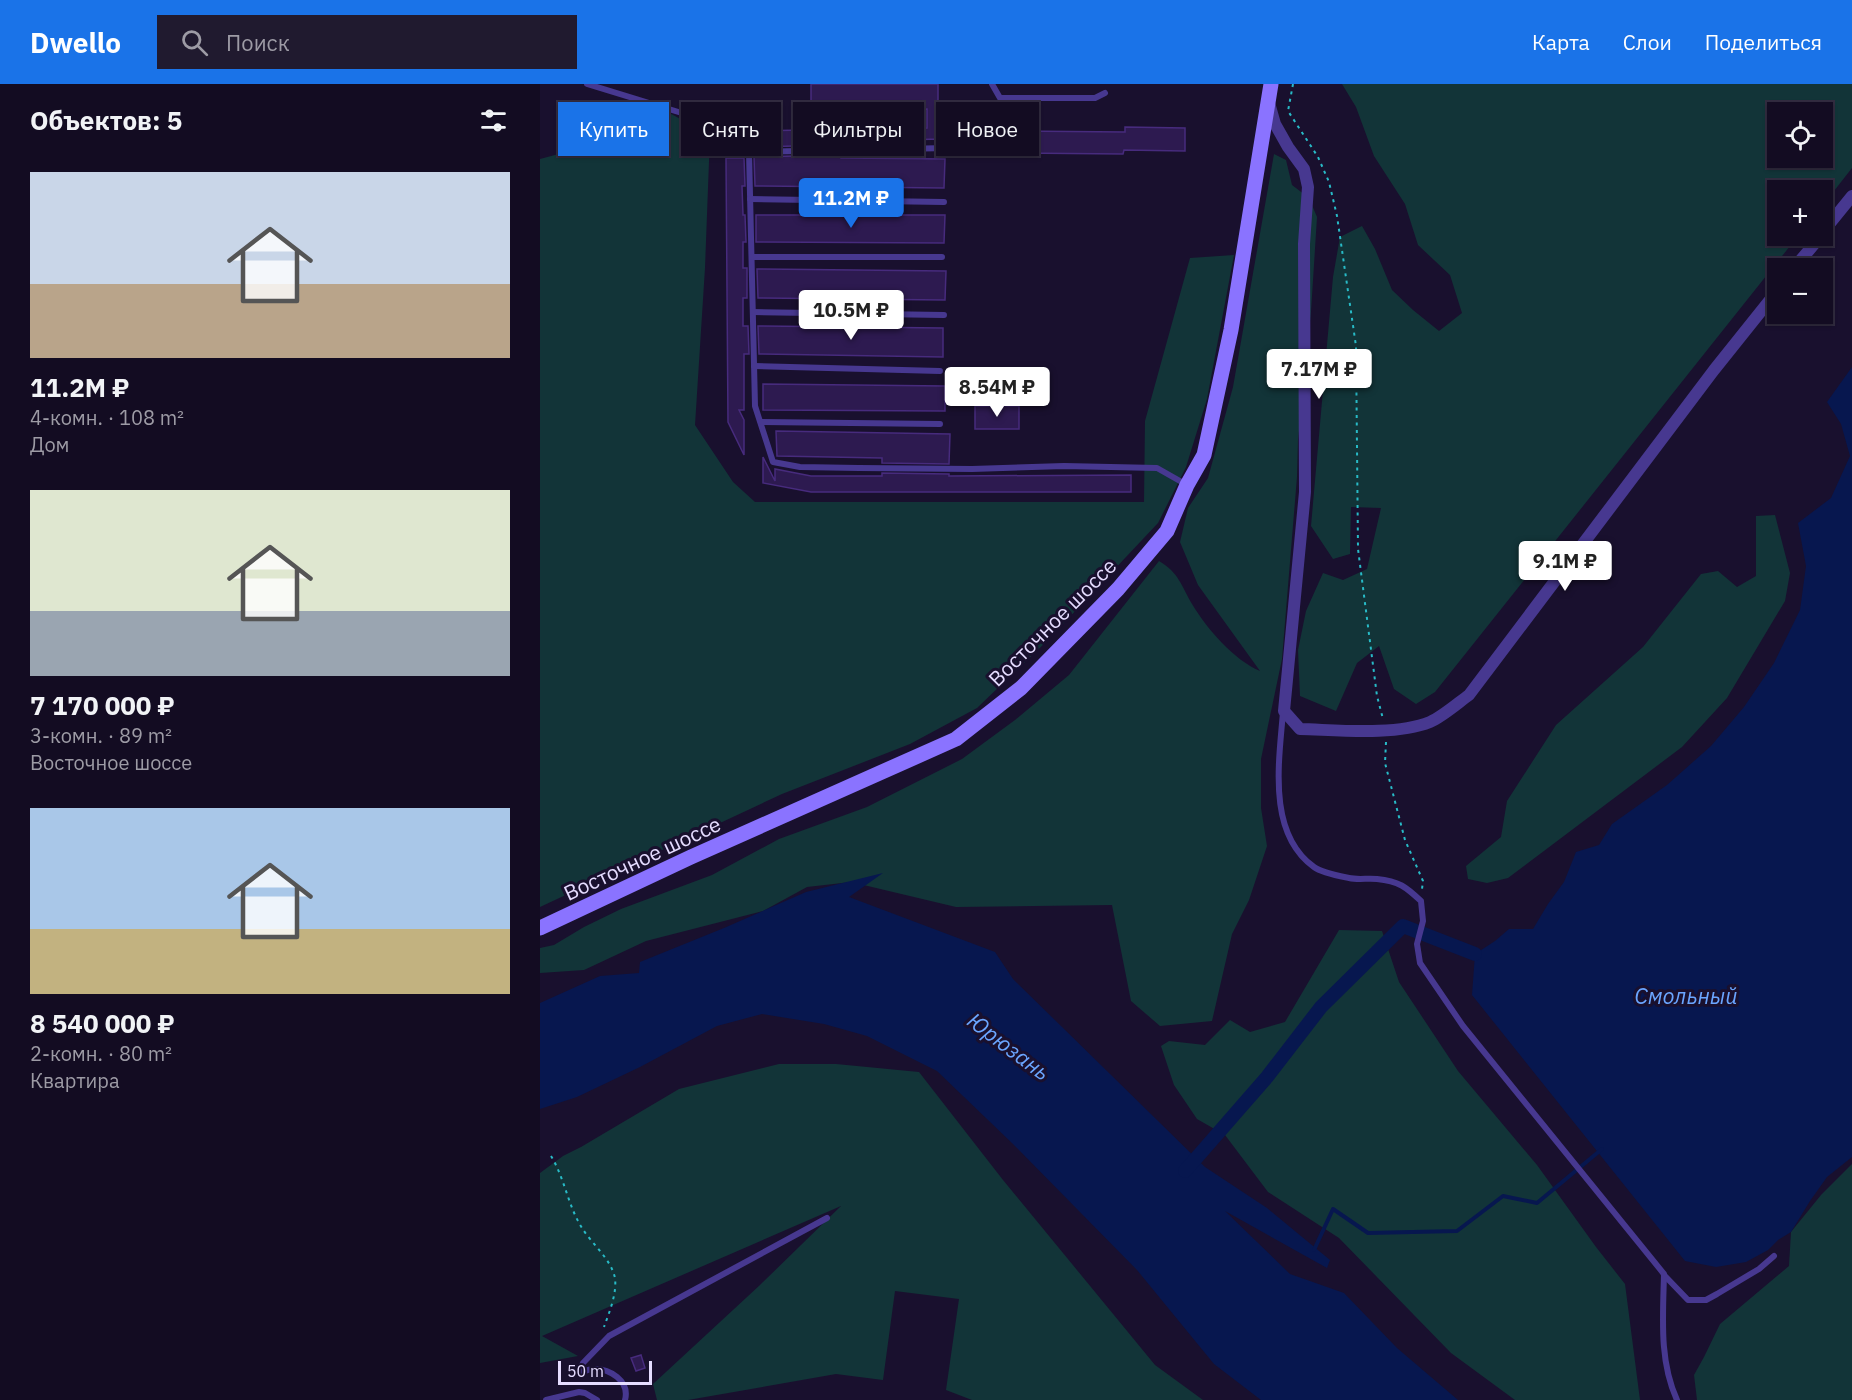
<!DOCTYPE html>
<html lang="ru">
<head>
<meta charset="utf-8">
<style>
  :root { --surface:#130c22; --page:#201a2f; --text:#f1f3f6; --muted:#9d9ba5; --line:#322c40; --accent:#1a73e8 }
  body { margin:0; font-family:"IBM Plex Sans",sans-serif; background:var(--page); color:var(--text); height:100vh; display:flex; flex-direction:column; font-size:22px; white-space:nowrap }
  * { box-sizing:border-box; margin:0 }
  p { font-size:20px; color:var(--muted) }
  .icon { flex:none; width:33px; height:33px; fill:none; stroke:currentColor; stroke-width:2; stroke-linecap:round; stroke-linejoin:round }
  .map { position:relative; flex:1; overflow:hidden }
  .side { display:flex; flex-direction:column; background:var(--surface); width:540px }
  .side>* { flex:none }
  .guide { position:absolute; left:18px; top:18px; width:570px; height:54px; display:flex; gap:12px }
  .tools { position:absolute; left:1227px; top:18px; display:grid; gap:12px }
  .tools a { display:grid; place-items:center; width:66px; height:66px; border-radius:0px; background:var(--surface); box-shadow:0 2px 4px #0004,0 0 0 2px var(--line); font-size:30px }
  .scale { position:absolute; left:18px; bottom:15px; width:94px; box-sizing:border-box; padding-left:6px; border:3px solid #e5dcff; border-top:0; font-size:16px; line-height:21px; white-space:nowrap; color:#e5dcff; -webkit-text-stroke:4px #19102e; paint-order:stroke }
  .price { position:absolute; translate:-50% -51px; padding:0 14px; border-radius:6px; background:#fff; color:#222; font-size:20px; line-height:39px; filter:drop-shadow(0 2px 3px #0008) }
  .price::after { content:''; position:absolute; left:50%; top:36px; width:18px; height:14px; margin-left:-9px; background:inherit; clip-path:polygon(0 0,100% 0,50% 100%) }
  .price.selected { background:var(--accent); color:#fff }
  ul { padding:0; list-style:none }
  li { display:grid; align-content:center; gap:12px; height:318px; padding:0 30px }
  li span { display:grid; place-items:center; height:186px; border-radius:0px; color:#555 }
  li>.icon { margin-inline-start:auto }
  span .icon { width:108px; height:108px; fill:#fffc; stroke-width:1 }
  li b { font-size:26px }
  h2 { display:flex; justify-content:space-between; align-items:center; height:72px; padding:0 30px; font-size:26px }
  .chip { padding:0 21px; border-radius:0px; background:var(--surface); box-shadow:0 2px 4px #0004,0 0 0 2px var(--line); font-size:21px; line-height:54px }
  .chip.selected { background:var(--accent); color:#fff }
  header { display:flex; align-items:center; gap:36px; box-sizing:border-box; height:84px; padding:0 30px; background:var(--accent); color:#fff }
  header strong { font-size:28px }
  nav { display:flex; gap:33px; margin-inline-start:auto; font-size:21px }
  .search { width:420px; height:54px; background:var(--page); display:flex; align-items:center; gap:15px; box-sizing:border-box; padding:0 21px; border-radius:0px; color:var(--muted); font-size:22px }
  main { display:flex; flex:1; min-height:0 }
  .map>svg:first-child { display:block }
  .green { fill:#123438; fill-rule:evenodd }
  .water { fill:#07174f }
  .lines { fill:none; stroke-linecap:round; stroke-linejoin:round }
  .stream { stroke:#07174f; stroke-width:4 }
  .canal { stroke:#07174f; stroke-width:14 }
  .building { fill:#2d1a50; stroke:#472b7d; stroke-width:1.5 }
  .path { stroke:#28bbc7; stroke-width:2; stroke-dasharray:3 4.5; stroke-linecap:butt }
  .lane { stroke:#473890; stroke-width:6 }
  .street { stroke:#473890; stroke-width:12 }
  .secondary { stroke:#8a73ff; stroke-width:15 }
  .labels { text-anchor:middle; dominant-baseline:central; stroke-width:6; stroke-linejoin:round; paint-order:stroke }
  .street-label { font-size:21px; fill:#e5dcff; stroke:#19102e }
  .water-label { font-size:22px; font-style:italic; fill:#6aa5ff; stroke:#19102e }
</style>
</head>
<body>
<header>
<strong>Dwello</strong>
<div class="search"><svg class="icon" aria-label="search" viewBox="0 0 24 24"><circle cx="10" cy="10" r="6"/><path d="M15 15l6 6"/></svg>Поиск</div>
<nav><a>Карта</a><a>Слои</a><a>Поделиться</a></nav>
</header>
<main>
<section class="side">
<h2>Объектов: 5<svg class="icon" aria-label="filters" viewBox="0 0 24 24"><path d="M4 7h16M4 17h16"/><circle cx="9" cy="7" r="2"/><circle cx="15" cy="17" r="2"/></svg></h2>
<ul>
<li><span style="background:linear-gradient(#c9d6e8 60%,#b9a48a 0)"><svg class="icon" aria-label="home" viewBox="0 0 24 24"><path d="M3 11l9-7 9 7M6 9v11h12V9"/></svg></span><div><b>11.2M ₽</b><p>4-комн. · 108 m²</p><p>Дом</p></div></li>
<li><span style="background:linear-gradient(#dfe7d0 65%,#9aa5b1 0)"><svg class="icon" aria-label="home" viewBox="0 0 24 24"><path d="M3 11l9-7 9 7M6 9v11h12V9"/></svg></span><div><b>7 170 000 ₽</b><p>3-комн. · 89 m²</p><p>Восточное шоссе</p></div></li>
<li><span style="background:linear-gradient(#a9c7e8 65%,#c2b280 0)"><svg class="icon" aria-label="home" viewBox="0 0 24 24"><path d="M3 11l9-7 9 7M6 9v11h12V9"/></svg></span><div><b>8 540 000 ₽</b><p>2-комн. · 80 m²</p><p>Квартира</p></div></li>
</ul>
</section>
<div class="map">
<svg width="1312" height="1316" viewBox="0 0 1312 1316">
  <rect width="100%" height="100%" fill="#19102e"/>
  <g class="green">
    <path d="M 802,0 L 1312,0 L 1312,84 L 1283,121 L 1282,106 L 1238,106 L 1238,152 L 1258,152 L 895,608 L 876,620 L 854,605 L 839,562 L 817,579 L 796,627 L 760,612 L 758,566 L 766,527 L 783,489 L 803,496 L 827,485 L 841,424 L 811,423 L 810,470 L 793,475 L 771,442 L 793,193 L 800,153 L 822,142 L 835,165 L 852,206 L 873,226 L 899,247 L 922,229 L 910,191 L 878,161 L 865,120 L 834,72 L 816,23 ZM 1238,28 L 1282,28 L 1282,74 L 1238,74 Z"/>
    <polygon points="52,22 122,25 170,51 165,184 155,341 193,398 215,418 604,418 605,337 650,174 694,171 667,315 646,383 618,439 506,558 437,624 370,660 242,710 0,823 0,75 41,64"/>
    <path d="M 734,70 L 746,76 L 752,101 L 769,114 L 777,133 L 771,228 L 758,356 L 757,393 L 742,575 L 721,675 L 721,724 L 727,762 L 709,816 L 692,850 L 672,937 L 620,942 L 591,917 L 572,821 L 416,823 L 311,798 L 267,803 L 223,827 L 106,857 L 44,886 L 0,889 L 0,864 L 14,861 L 44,843 L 81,825 L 172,791 L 239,755 L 327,723 L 422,675 L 475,636 L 529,591 L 619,477 C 639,489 641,501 652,520 C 667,545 694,576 720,587 L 658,501 L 640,458 L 648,424 L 668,394 L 693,303 Z"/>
    <polygon points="1235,431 1250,489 1245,517 1187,614 1142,663 968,794 947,799 928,795 926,782 961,753 967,717 1016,641 1103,563 1161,490 1178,487 1197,503 1216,492 1216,432"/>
    <polygon points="799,846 842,847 859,898 918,987 997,1081 1056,1163 1085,1200 1100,1316 975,1316 911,1269 799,1154 728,1108 685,1051 657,1035 634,1001 621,962 629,957 665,961 690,936 710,948 745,938"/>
    <polygon points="239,980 296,980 379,988 463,1096 615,1281 663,1316 432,1316 406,1306 419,1215 355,1207 343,1296 296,1290 148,1316 117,1316 113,1300 220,1201 301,1122 2,1252 38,1272 0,1279 0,1089 23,1072 41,1063 139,1005"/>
    <polygon points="1312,1080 1312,1316 1157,1316 1154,1291 1164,1273 1180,1240 1249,1182 1251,1148 1281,1111"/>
  </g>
  <g class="water">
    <polygon points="1312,283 1312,1073 1287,1093 1270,1117 1251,1148 1238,1156 1228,1166 1206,1178 1176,1183 1145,1177 932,911 935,870 955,857 969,845 993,845 1008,820 1024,798 1036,768 1059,761 1072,740 1127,701 1171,662 1204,623 1234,579 1260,526 1266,482 1258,439 1291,414 1310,372 1301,340 1287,318"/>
    <polygon points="343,789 309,813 455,868 473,895 665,1083 727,1124 790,1176 787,1184 685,1127 750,1190 804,1209 857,1264 918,1316 721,1316 674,1280 597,1186 473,1060 397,987 327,952 284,940 222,930 177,942 100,983 37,1013 0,1025 0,919 60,892 99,889 100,878 184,844 266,808"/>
  </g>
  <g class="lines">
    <polyline class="stream" points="774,1166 793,1125 828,1149 917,1147 963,1112 997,1119 1062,1065"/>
    <polyline class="canal" points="645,1087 727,993 781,923 863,842 935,870"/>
  </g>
  <g class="building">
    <polygon points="271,0 398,0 398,43 404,43 404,55 301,57 301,61 210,63 208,61 207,47 387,44 387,25 271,27"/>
    <polygon points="585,43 645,44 645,67 584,66 583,70 474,69 474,47 585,48"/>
    <polygon points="301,71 301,74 405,75 404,104 215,102 214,73"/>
    <polygon points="186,74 204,74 205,102 202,102 203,131 205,131 206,158 203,158 203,184 207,184 207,214 203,214 203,242 208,242 209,270 204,270 204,326 199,326 204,336 204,371 188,338"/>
    <polygon points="216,131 405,131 404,159 216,158"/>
    <polygon points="217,185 406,187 405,216 218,214"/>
    <polygon points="218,242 403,244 403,273 219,270"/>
    <polygon points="223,300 405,302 405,327 223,326"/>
    <rect x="435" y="322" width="44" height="23"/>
    <polygon points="236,347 410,350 409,380 342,379 342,374 237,372"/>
    <polygon points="223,373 235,397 235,385 271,392 342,392 342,389 409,390 409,392 591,391 591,408 271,408 223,399"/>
    <polygon points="101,1271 105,1284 96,1287 91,1274"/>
  </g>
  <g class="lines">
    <g class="path">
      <polyline points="753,0 748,27 778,73 789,98 797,132 816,262 818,465 837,612 843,635"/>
      <polyline points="846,658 845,679 865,756 883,797 882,805"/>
      <path d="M 11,1072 C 25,1095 28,1122 42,1144 C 52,1160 71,1175 75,1194 C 77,1210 69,1229 64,1243"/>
    </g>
    <g class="lane">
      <polyline points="47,0 145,30 209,68 408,64"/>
      <polyline points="452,0 460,14 555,14 565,9"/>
      <polyline points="209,68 215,322 233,378 260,383 319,384 432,385 524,382 617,384 647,401"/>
      <polyline points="210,115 404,118"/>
      <polyline points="212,173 402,173"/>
      <polyline points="213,228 404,231"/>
      <polyline points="214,282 400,287"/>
      <polyline points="221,338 400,340"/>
      <path d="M 743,628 C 739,678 727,749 774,783 C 782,789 799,792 809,794 C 818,796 828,794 837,795 C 859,797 866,803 881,817 L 883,837 L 877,860 L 880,879 L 923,942 L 1124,1190 C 1123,1233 1119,1277 1137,1316"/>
      <polyline points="1124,1191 1148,1216 1166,1216 1177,1210 1219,1185 1234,1172"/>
      <polyline points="6,1316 39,1308 45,1309 57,1316"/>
      <path d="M 85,1316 C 90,1297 70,1284 52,1285 C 47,1286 42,1288 38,1289 L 43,1279 L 69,1252 L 287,1134"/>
    </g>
    <g class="street">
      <path d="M 729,19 L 735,40 L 748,63 L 764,85 L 768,103 L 764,160 L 765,408 L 744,627 L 760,645 C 798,646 855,652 890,638 C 902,633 918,619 929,611 L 1174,286 L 1238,206"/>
      <polyline points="1282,149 1312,112"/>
      <polyline points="1254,184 1281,152"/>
    </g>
    <polyline class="secondary" points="0,844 151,773 416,655 481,604 578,505 627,447 647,401 664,371 691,246 731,0"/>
  </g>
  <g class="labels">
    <g class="street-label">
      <text transform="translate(512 538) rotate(-45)">Восточное шоссе</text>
      <text transform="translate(102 774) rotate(-25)">Восточное шоссе</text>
    </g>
    <g class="water-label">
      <text x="1146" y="911">Смольный</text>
      <text transform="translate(469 962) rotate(37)">Юрюзань</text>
    </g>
  </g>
</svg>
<div class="tools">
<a><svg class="icon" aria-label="locate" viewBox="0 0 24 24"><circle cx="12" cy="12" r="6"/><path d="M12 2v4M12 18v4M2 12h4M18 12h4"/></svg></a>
<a>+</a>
<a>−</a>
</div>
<div class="scale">50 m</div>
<b class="price selected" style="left:311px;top:145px">11.2M ₽</b>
<b class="price" style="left:311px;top:257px">10.5M ₽</b>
<b class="price" style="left:779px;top:316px">7.17M ₽</b>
<b class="price" style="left:457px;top:334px">8.54M ₽</b>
<b class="price" style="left:1025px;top:508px">9.1M ₽</b>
<div class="guide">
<a class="chip selected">Купить</a>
<a class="chip">Снять</a>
<a class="chip">Фильтры</a>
<a class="chip">Новое</a>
</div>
</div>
</main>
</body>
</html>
